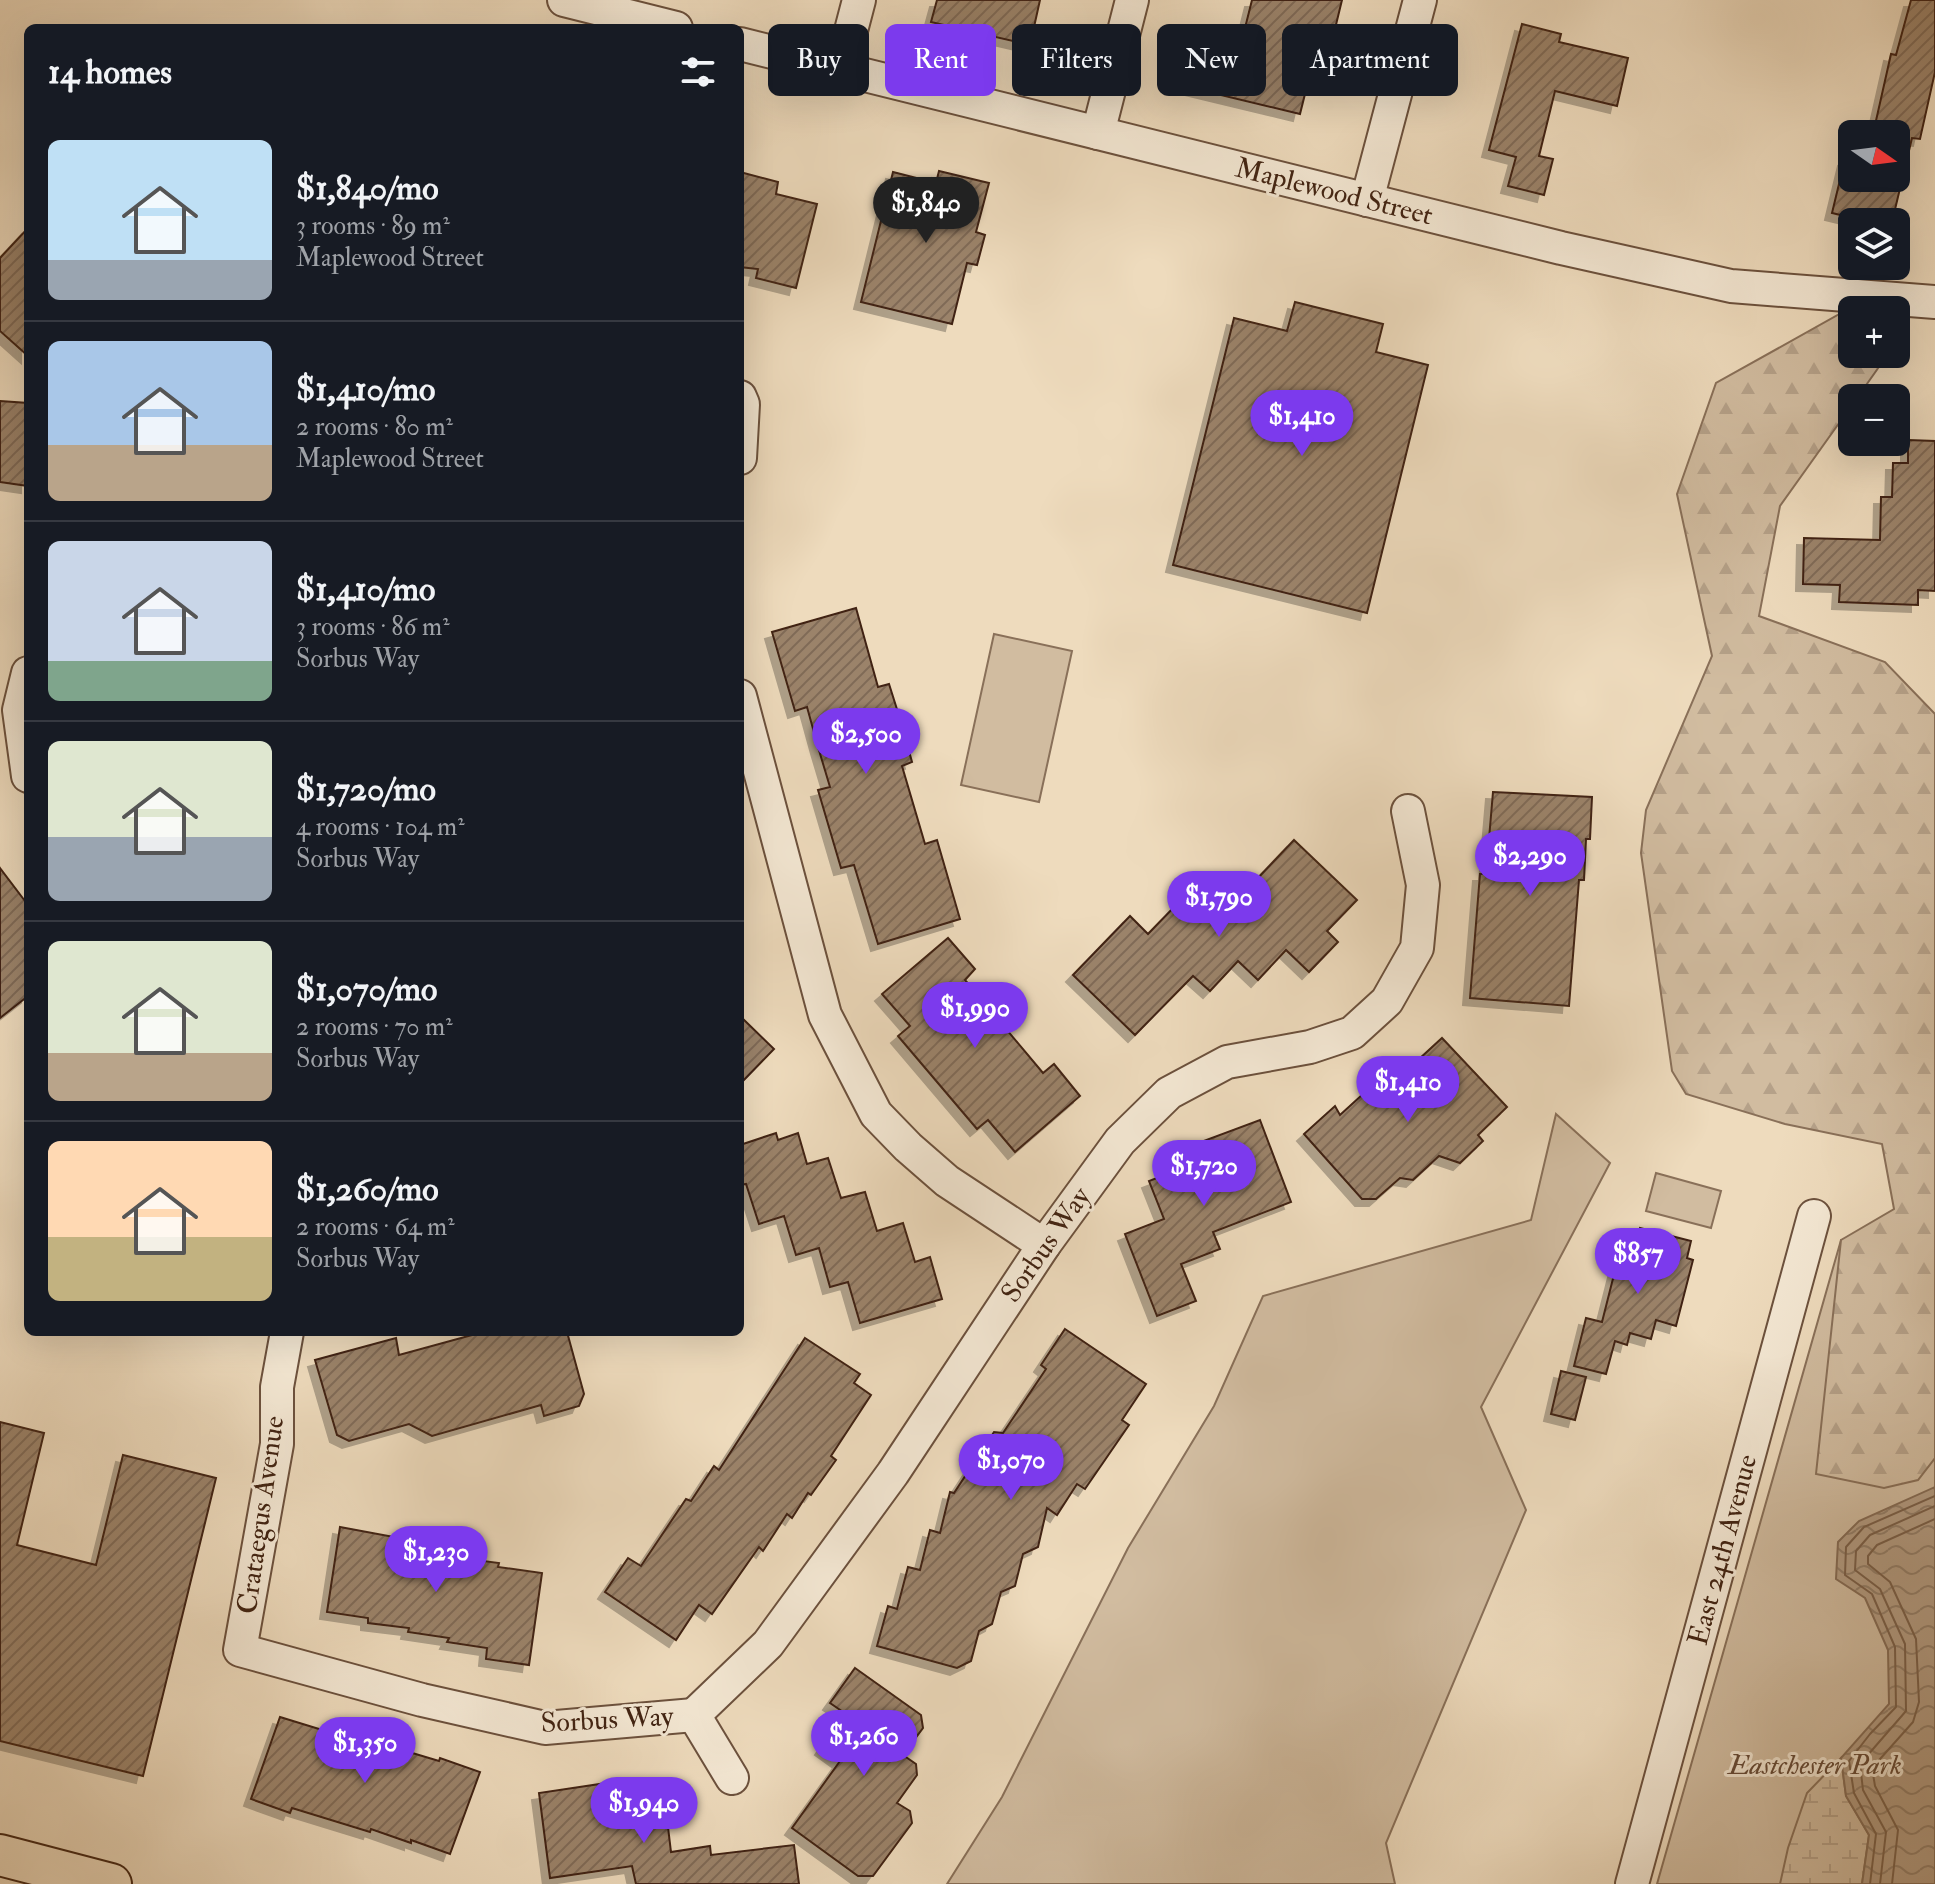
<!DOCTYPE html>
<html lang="en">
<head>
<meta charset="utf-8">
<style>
  :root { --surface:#171b24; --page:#20242c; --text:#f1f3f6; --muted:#9ea1a6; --line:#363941; --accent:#7c3aed }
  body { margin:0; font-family:"IM FELL Double Pica",serif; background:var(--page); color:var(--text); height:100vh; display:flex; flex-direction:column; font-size:30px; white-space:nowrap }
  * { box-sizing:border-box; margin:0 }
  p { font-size:26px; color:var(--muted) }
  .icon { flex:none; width:44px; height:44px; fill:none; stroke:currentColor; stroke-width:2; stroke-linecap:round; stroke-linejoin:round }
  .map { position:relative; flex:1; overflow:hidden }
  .sheet { position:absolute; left:24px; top:24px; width:720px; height:1312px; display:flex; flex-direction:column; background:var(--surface); border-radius:12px; box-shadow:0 8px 32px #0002 }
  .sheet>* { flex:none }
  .guide { position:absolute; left:768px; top:24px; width:760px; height:72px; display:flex; gap:16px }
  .needle { width:52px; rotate:104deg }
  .controls { position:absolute; left:1838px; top:120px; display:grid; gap:16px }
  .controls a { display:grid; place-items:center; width:72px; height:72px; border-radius:12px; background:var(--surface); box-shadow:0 8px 32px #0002; font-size:40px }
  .price { position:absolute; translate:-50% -68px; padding:0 18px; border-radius:28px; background:var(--accent); color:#fff; font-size:26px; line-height:52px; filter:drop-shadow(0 2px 4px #0008) }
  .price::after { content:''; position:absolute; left:50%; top:48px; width:24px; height:18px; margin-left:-12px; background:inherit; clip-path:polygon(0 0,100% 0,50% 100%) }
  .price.active { background:#222; color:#fff }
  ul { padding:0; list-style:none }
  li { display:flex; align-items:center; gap:24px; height:200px; padding:0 24px }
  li+li { border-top:2px solid var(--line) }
  li span { display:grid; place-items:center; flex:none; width:224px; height:160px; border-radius:12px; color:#555 }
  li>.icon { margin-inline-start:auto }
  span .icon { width:96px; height:96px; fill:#fffc; stroke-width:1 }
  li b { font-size:34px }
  h2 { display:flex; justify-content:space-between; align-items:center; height:96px; padding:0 24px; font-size:34px }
  .pill { padding:0 28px; border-radius:12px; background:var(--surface); box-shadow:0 8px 32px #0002; font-size:28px; line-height:72px }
  .pill.active { background:var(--accent); color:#fff }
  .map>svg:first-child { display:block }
  .green { fill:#d1bca0; stroke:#897059; stroke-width:2 }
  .forest { fill:url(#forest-firs); stroke:#897059; stroke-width:2 }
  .wetland { fill:url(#wetland-marsh); stroke:#897059; stroke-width:2 }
  .water { fill:url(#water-waves); stroke:#856c56; stroke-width:2 }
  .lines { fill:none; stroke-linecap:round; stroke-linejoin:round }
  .shore { stroke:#7a604a; stroke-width:2 }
  .building { fill:url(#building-hatch); stroke:#412312; stroke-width:2; filter:url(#shadow) }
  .minor-casing { stroke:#6c513d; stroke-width:36 }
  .major-casing { stroke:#412312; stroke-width:44 }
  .minor { stroke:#f4e8d4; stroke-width:32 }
  .major { stroke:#eedbbd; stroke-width:40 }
  .labels { text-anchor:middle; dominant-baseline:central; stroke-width:6; stroke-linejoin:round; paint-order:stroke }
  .street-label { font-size:28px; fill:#412312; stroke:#f4e8d4 }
  .park-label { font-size:28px; font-style:italic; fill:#654936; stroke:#f4e8d4 }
</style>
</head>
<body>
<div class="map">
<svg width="1935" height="1884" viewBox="0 0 1935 1884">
  <defs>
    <pattern id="forest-firs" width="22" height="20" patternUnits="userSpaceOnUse" patternTransform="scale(2)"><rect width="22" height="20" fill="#d1bca0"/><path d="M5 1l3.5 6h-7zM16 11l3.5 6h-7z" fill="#b5a189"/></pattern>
    <pattern id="wetland-marsh" width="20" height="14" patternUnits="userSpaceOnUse" patternTransform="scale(2)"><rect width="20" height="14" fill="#d1bca0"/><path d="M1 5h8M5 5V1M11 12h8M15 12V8" fill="none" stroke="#b5a189"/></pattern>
    <pattern id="water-waves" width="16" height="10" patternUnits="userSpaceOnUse" patternTransform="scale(2)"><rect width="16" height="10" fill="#b39c83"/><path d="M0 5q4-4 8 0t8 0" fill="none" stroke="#937f6a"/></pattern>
    <pattern id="building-hatch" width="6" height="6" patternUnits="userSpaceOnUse" patternTransform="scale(2)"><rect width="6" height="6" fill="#9b836b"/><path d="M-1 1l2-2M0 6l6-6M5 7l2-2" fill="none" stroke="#806b57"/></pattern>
    <filter id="shadow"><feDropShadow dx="-7" dy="7" stdDeviation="0" flood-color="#0004"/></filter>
  </defs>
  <rect width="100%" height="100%" fill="#eedbbd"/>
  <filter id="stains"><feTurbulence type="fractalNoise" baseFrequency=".0025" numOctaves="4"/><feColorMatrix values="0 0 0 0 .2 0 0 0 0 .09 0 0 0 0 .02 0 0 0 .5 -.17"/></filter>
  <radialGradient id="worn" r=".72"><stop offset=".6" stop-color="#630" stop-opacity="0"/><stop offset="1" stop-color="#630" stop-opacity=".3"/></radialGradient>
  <g class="green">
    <polygon points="994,634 1072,651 1039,802 961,785"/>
    <polygon points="1556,1114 1610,1163 1481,1407 1526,1510 1386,1843 1395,1884 947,1884 1002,1797 1128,1548 1214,1406 1263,1296 1531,1220"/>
    <polygon points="1656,1173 1721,1191 1711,1228 1646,1211"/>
    <polygon points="1935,1175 1935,1884 1657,1884 1841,1240 1898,1228"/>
  </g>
  <polygon class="forest" points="1852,307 1852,354 1888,354 1857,398 1852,398 1852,405 1780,506 1759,616 1885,662 1935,714 1935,1458 1918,1480 1884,1488 1816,1474 1841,1240 1894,1209 1882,1144 1785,1124 1686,1094 1672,1071 1641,853 1646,810 1712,656 1677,494 1716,383"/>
  <polygon class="wetland" points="1841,1758 1846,1796 1869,1835 1862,1884 1780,1884 1788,1848 1807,1793"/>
  <polygon class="water" points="1935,1487 1935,1884 1862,1884 1869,1835 1846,1796 1841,1758 1889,1704 1888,1650 1865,1598 1836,1579 1838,1542 1859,1521"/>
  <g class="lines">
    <g class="shore">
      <polyline points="1870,1884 1876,1834 1854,1793 1849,1761 1870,1734 1896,1707 1895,1647 1872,1594 1845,1575 1846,1547 1864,1527 1935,1496"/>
      <polyline points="1880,1884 1886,1832 1863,1790 1860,1764 1906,1711 1905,1644 1880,1589 1855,1570 1856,1551 1870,1535 1935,1506"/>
      <polyline points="1892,1884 1898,1830 1875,1786 1872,1768 1913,1722 1919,1702 1916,1639 1890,1582 1868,1564 1868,1556 1877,1545 1935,1519"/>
    </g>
  </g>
  <g class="building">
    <polygon points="937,0 1040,0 1030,45 931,22"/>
    <polygon points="1252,0 1342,0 1333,37 1320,34 1300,114 1171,83 1181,43 1238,56"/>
    <polygon points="1911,0 1935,0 1935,72 1920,139 1912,138 1892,222 1869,222 1832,213 1845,159 1852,161 1852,178 1896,178 1896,134 1873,134 1891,54 1896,55"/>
    <polygon points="1522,24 1561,34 1559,42 1628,58 1617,106 1555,91 1539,156 1553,159 1544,195 1508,186 1516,157 1489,150"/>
    <polygon points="939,171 989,183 976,232 985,235 977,265 967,263 952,324 861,302 893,172 936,183"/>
    <polygon points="740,172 778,182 776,194 817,204 796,288 756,278 758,269 740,267"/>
    <polygon points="28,228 28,356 0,331 0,258"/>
    <polygon points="1295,302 1383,324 1376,352 1428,365 1367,613 1173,565 1234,318 1287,331"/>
    <polygon points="0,401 28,403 28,486 0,482"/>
    <polygon points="1908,440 1935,441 1935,591 1918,590 1918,605 1839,602 1840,585 1803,584 1804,538 1880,540 1881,497 1892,497 1893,463 1908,463"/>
    <polygon points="856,608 878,687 889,684 901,722 912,762 902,766 925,844 937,840 960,919 878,944 854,865 841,868 818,790 830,787 818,747 807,707 795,711 772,632"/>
    <polygon points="1493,792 1592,797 1590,839 1586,839 1584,880 1579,880 1569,1006 1470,998 1480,874 1486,874"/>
    <polygon points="1294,840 1357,900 1327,931 1338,942 1309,972 1286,950 1258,980 1238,961 1210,991 1193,976 1135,1035 1073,975 1130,916 1148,934 1177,904 1196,920 1224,890 1236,901"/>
    <polygon points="0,868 28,905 28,996 0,1018"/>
    <polygon points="948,938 975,969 965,980 1043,1073 1054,1064 1080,1096 1015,1152 988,1120 977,1129 898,1036 910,1026 882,994"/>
    <polygon points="740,1016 774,1049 740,1084"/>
    <polygon points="1442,1038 1507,1107 1478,1135 1483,1141 1460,1163 1439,1156 1413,1180 1400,1178 1376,1199 1362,1199 1304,1134 1335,1106 1340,1115 1373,1085 1381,1094"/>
    <polygon points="1260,1120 1291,1202 1213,1232 1220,1249 1181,1264 1196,1301 1157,1316 1125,1234 1164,1219 1149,1181 1188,1166 1182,1149"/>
    <polygon points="776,1133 778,1140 798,1133 807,1164 828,1158 841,1198 865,1192 877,1231 903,1223 915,1262 930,1257 942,1299 860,1323 848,1282 830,1287 819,1248 796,1255 784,1216 759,1224 746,1184 740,1185 740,1145"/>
    <polygon points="1640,1228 1691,1241 1687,1258 1693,1260 1676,1326 1656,1320 1651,1339 1630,1333 1627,1345 1615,1341 1606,1374 1574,1366 1586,1318 1602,1322 1622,1243 1635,1246"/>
    <polygon points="1065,1329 1146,1384 1122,1420 1129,1425 1085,1489 1077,1484 1057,1515 1047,1508 1038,1547 1023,1554 1015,1586 1001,1592 992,1624 979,1631 971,1661 957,1668 877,1646 888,1606 897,1609 908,1567 920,1570 930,1530 940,1533 950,1492 954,1493 994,1432 1003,1433 1046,1369 1041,1365"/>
    <polygon points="483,1332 567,1332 584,1394 579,1406 544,1416 541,1405 432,1436 409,1424 349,1441 337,1435 315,1360 396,1338 399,1355"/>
    <polygon points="805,1338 860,1374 854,1383 871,1395 831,1456 836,1460 811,1495 808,1493 792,1518 787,1514 763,1551 759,1547 712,1614 699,1605 676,1640 605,1592 628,1558 641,1566 686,1499 691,1501 714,1466 719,1470"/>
    <polygon points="1561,1371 1586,1377 1575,1420 1551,1414"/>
    <polygon points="0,1422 44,1433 17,1545 96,1565 123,1455 216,1478 143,1776 0,1741"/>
    <polygon points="340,1527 421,1542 421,1546 461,1552 460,1558 499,1563 498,1567 542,1573 529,1665 486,1659 487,1648 447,1642 449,1638 408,1632 409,1628 368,1623 368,1618 327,1612"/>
    <polygon points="855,1668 921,1715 923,1728 903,1755 916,1764 917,1775 897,1803 910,1811 912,1823 873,1876 858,1876 792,1828 840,1761 822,1748 846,1714 830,1703"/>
    <polygon points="280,1717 358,1741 359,1737 439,1761 440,1758 480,1772 450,1854 411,1840 411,1843 371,1829 370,1832 292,1808 290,1813 251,1799"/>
    <polygon points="620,1781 627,1826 667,1819 671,1852 710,1846 711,1855 794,1845 799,1884 636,1884 632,1866 550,1878 539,1793"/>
  </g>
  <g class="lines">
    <g class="minor-casing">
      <g id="minor">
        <polyline points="564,0 676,28"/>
        <polyline points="740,44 1561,248 1731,286 1935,302"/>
        <polyline points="841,69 859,0"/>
        <polyline points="1098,133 1132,0"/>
        <polyline points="1367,200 1420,0"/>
        <polyline points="740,397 743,404 740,458"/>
        <polyline points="28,673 19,710 28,776"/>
        <polyline points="740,696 825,1015 876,1114 908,1147 947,1181 1044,1245"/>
        <polyline points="287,1332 277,1387 277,1444 240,1650 422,1700 545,1728 694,1715"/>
        <polyline points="732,1778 694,1715 768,1644 893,1473 1044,1245 1120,1141 1169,1093 1227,1062 1310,1047 1352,1033 1387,1001 1417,948 1423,885 1408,811"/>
        <polyline points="1632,1884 1814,1216"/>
      </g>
    </g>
    <g class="major-casing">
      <polyline id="major" points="0,1855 111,1884"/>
    </g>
    <use href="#minor" class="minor"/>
    <use href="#major" class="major"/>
  </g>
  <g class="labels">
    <g class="street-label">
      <text transform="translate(1334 192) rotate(14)">Maplewood Street</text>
      <text transform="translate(1046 1245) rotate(-55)">Sorbus Way</text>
      <text transform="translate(261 1515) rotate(-82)">Crataegus Avenue</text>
      <text transform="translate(1723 1550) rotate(-75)">East 24th Avenue</text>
      <text transform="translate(607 1720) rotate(-3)">Sorbus Way</text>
    </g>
    <g class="park-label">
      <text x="1815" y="1765">Eastchester Park</text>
    </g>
  </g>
  <rect width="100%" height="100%" filter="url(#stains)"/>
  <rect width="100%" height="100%" fill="url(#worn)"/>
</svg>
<div class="controls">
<a><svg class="needle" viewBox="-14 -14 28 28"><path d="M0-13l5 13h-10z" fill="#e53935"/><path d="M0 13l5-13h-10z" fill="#9ea1a6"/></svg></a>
<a><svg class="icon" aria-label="layers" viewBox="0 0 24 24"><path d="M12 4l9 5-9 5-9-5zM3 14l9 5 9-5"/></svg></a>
<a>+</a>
<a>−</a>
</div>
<b class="price active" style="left:926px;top:245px">$1,840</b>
<b class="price" style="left:1302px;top:458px">$1,410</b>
<b class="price" style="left:866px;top:776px">$2,500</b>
<b class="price" style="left:1530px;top:898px">$2,290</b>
<b class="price" style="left:1219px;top:939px">$1,790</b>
<b class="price" style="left:975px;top:1050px">$1,990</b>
<b class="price" style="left:1408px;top:1124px">$1,410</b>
<b class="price" style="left:1204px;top:1208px">$1,720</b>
<b class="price" style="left:1638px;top:1296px">$857</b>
<b class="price" style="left:1011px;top:1502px">$1,070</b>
<b class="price" style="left:436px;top:1594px">$1,230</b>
<b class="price" style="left:864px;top:1778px">$1,260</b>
<b class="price" style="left:365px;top:1785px">$1,350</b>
<b class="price" style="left:644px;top:1845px">$1,940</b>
<div class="guide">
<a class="pill">Buy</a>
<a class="pill active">Rent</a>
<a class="pill">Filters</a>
<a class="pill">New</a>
<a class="pill">Apartment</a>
</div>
<section class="sheet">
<h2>14 homes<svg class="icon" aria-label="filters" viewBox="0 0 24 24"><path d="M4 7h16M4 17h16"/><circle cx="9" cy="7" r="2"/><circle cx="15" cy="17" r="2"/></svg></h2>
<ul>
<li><span style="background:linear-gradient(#bfe0f5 75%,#9aa5b1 0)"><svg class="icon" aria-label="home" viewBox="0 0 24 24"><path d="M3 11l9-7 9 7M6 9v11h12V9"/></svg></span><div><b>$1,840/mo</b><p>3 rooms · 89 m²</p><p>Maplewood Street</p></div></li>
<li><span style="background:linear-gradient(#a9c7e8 65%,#b9a48a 0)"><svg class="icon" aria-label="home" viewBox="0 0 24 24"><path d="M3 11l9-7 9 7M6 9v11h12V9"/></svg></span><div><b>$1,410/mo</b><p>2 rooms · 80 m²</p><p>Maplewood Street</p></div></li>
<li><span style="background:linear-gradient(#c9d6e8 75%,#7fa58c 0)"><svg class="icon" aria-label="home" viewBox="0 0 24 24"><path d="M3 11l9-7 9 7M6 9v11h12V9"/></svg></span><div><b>$1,410/mo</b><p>3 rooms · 86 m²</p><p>Sorbus Way</p></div></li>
<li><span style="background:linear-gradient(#dfe7d0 60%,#9aa5b1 0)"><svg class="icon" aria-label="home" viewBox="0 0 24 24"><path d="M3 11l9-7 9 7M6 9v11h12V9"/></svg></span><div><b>$1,720/mo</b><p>4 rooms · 104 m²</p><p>Sorbus Way</p></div></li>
<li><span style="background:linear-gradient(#dfe7d0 70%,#b9a48a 0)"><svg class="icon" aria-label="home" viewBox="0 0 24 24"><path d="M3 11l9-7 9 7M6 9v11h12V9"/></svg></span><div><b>$1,070/mo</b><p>2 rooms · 70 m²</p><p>Sorbus Way</p></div></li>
<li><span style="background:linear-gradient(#ffd9b3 60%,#c2b280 0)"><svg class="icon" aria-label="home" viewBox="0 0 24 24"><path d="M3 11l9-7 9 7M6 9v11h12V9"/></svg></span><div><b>$1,260/mo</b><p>2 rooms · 64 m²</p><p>Sorbus Way</p></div></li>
</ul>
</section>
</div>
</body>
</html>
